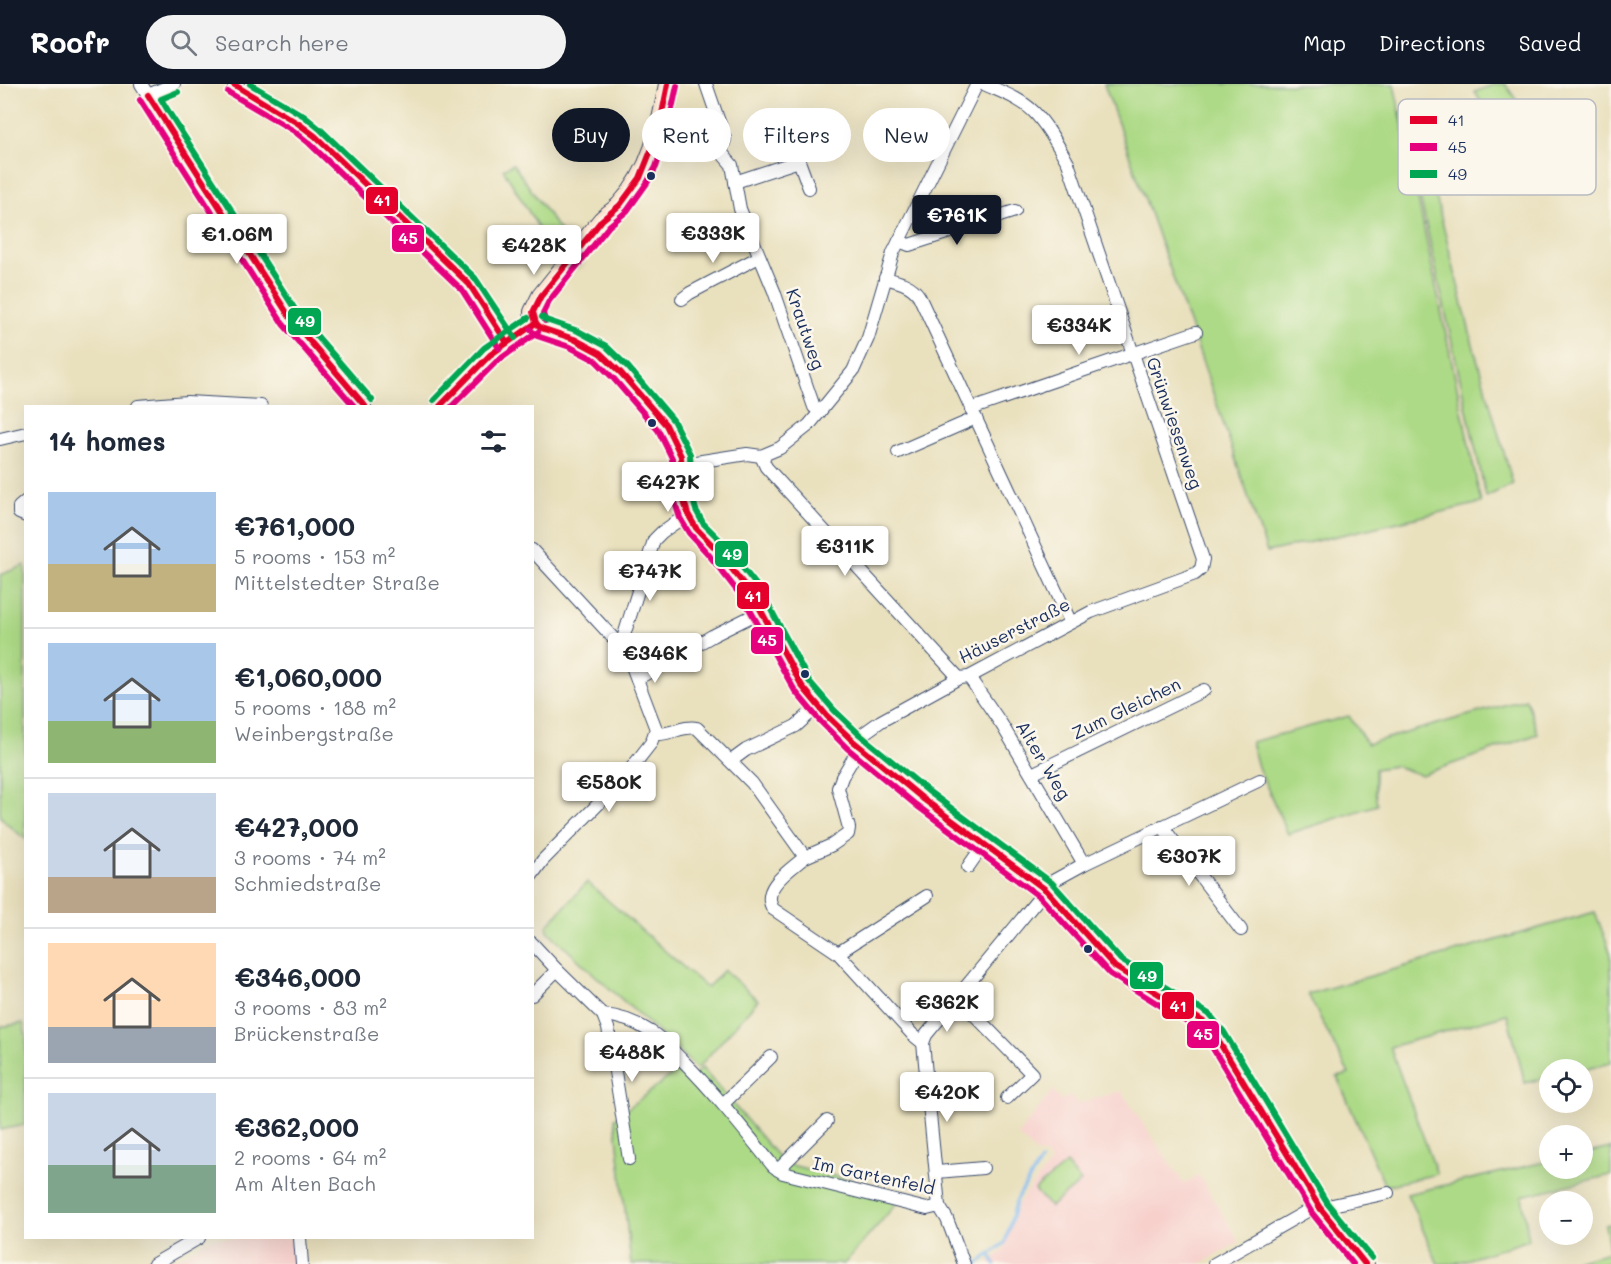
<!DOCTYPE html>
<html lang="en">
<head>
<meta charset="utf-8">
<style>
  :root { --surface:#fff; --page:#f2f2f3; --text:#1f2937; --muted:#747a83; --line:#e0e1e3; --accent:#111827 }
  body { margin:0; font-family:Mali,sans-serif; background:var(--page); color:var(--text); height:100vh; display:flex; flex-direction:column; font-size:22px; white-space:nowrap }
  * { box-sizing:border-box; margin:0 }
  p { font-size:20px; color:var(--muted) }
  .icon { flex:none; width:33px; height:33px; fill:none; stroke:currentColor; stroke-width:2; stroke-linecap:round; stroke-linejoin:round }
  .map { position:relative; flex:1; overflow:hidden }
  .drawer { position:absolute; left:24px; top:321px; width:510px; height:834px; display:flex; flex-direction:column; background:var(--surface); border-radius:0px; box-shadow:0 6px 24px #0002 }
  .drawer>* { flex:none }
  .top-card { position:absolute; left:552px; top:24px; width:570px; height:54px; display:flex; gap:12px }
  .buttons { position:absolute; left:1539px; top:975px; display:grid; gap:12px }
  .buttons a { display:grid; place-items:center; width:54px; height:54px; border-radius:50%; background:var(--surface); box-shadow:0 6px 24px #0002; font-size:30px }
  .price { position:absolute; translate:-50% -51px; padding:0 14px; border-radius:6px; background:#fff; color:#222; font-size:20px; line-height:39px; filter:drop-shadow(0 2px 3px #0008) }
  .price::after { content:''; position:absolute; left:50%; top:36px; width:18px; height:14px; margin-left:-9px; background:inherit; clip-path:polygon(0 0,100% 0,50% 100%) }
  .price.current { background:var(--accent); color:#fff }
  ul { padding:0; list-style:none }
  li { display:flex; align-items:center; gap:18px; height:150px; padding:0 24px }
  li+li { border-top:2px solid var(--line) }
  li span { display:grid; place-items:center; flex:none; width:168px; height:120px; border-radius:0px; color:#555 }
  li>.icon { margin-inline-start:auto }
  span .icon { width:72px; height:72px; fill:#fffc; stroke-width:1 }
  li b { font-size:26px }
  h2 { display:flex; justify-content:space-between; align-items:center; height:72px; padding:0 24px; font-size:26px }
  .pill { padding:0 21px; border-radius:27px; background:var(--surface); box-shadow:0 6px 24px #0002; font-size:21px; line-height:54px }
  .pill.current { background:var(--accent); color:#fff }
  header { display:flex; align-items:center; gap:36px; box-sizing:border-box; height:84px; padding:0 30px; background:var(--accent); color:#fff }
  header strong { font-size:28px }
  nav { display:flex; gap:33px; margin-inline-start:auto; font-size:21px }
  .search { width:420px; height:54px; background:var(--page); display:flex; align-items:center; gap:15px; box-sizing:border-box; padding:0 21px; border-radius:33px; color:var(--muted); font-size:22px }
  .map>svg:first-child { display:block }
  .built { fill:#f7d0cc }
  .green { fill:#adda86; stroke:#648472; stroke-width:1.5 }
  .lines { fill:none; stroke-linecap:round; stroke-linejoin:round }
  .stream { stroke:#80baf1; stroke-width:3 }
  .street-casing { stroke:#3a4a6c; stroke-width:14 }
  .secondary-casing { stroke:#3a4a6c; stroke-width:20 }
  .street { stroke:#fff; stroke-width:12 }
  .secondary { stroke:#fce5cf; stroke-width:18 }
  .bus-1-casing { stroke:#fbf7ec; stroke-width:10 }
  .bus-2-casing { stroke:#fbf7ec; stroke-width:10 }
  .bus-3-casing { stroke:#fbf7ec; stroke-width:10 }
  .bus-1 { stroke:#e4002b; stroke-width:6 }
  .bus-2 { stroke:#e5007d; stroke-width:6 }
  .bus-3 { stroke:#00a651; stroke-width:6 }
  .bus-dot { fill:#1b2f5e; stroke:#fbf7ec; stroke-width:2 }
  .labels { text-anchor:middle; dominant-baseline:central; stroke-width:5; stroke-linejoin:round; paint-order:stroke }
  .street-label { font-size:18px; fill:#1b2f5e; stroke:#fbf7ec }
  .key { fill:#fbf7ec; stroke:#b8bbc1; stroke-width:1.5 }
  .key-label { font-size:16px; fill:#1b2f5e }
  .line-badge { stroke:#fbf7ec; stroke-width:2 }
  .badge-label { font-size:16px; text-anchor:middle; font-weight:bold; fill:#fff }
</style>
</head>
<body>
<header>
<strong>Roofr</strong>
<div class="search"><svg class="icon" aria-label="search" viewBox="0 0 24 24"><circle cx="10" cy="10" r="6"/><path d="M15 15l6 6"/></svg>Search here</div>
<nav><a>Map</a><a>Directions</a><a>Saved</a></nav>
</header>
<div class="map">
<svg width="1611" height="1180" viewBox="0 0 1611 1180">
  <rect width="100%" height="100%" fill="#fbf7ec"/>
  <filter id="ink" filterUnits="userSpaceOnUse"><feTurbulence type="fractalNoise" baseFrequency=".0167" numOctaves="2"/><feDisplacementMap in="SourceGraphic" scale="12" xChannelSelector="R" yChannelSelector="G"/><feConvolveMatrix kernelMatrix="1 2 1 2 8 2 1 2 1" color-interpolation-filters="sRGB"/></filter>
  <filter id="wash" filterUnits="userSpaceOnUse"><feTurbulence type="fractalNoise" baseFrequency=".008" numOctaves="4" result="noise"/><feDisplacementMap in="SourceGraphic" scale="24" xChannelSelector="R" yChannelSelector="G"/><feGaussianBlur stdDeviation="1.35" result="paint"/><feColorMatrix in="noise" values="0 0 0 0 0 0 0 0 0 0 0 0 0 0 0 0 0 1.4 0 .05"/><feComposite in="paint" operator="in"/></filter>
  <g filter="url(#wash)">
    <rect width="100%" height="100%" fill="#e9e0bd"/>
    <g class="built">
      <polygon points="1053,1006 1061,1017 1071,1011 1077,1020 1121,1007 1184,1100 1199,1091 1239,1158 1200,1180 987,1180 1004,1166 1018,1120 1051,1078 1045,1071 1036,1069 1018,1051"/>
      <polygon points="213,1154 291,1154 294,1180 168,1180"/>
    </g>
    <g class="green">
      <polygon points="1104,0 1394,0 1481,419 1267,468 1191,244"/>
      <polygon points="1495,0 1505,0 1531,37 1530,53 1513,71 1475,8"/>
      <polygon points="1401,27 1414,27 1415,29 1472,257 1513,400 1486,413"/>
      <polygon points="513,80 569,160 556,173 503,85"/>
      <polygon points="25,481 25,755 5,738 0,731 0,491"/>
      <polygon points="1526,615 1538,650 1421,691 1395,682 1375,685 1375,706 1377,721 1288,750 1258,683 1251,658 1349,632 1367,660"/>
      <path d="M 587,798 L 707,904 L 724,886 L 758,916 L 697,985 C 649,937 596,895 548,847 L 547,842 Z"/>
      <polygon points="1595,828 1611,870 1611,979 1583,986 1550,986 1549,993 1525,999 1507,930 1390,963 1437,1090 1385,1102 1337,993 1349,990 1308,910"/>
      <polygon points="23,939 26,952 25,1041 0,1046 0,943"/>
      <polygon points="681,984 692,993 702,984 779,1074 791,1081 905,1110 844,1180 631,1180 615,1034"/>
      <polygon points="1611,1064 1611,1091 1522,1112 1529,1156 1453,1180 1438,1180 1407,1110 1549,1077 1550,1084 1582,1084 1583,1070"/>
      <polygon points="1066,1080 1081,1098 1050,1123 1035,1106"/>
      <polygon points="1611,1140 1611,1180 1563,1180 1610,1168 1605,1141"/>
    </g>
    <g class="lines">
      <g class="stream">
        <polyline points="991,1171 995,1180"/>
        <polyline points="977,1180 1005,1159 1017,1115 1041,1077"/>
      </g>
    </g>
  </g>
  <g filter="url(#ink)">
    <g class="lines">
      <g class="street-casing">
        <g id="street">
          <polyline points="141,0 291,235 365,322"/>
          <polyline points="233,0 299,40 315,52 469,200 507,259"/>
          <polyline points="706,0 725,55 721,68 732,81 740,125 774,207 814,323 820,328"/>
          <polyline points="148,11 174,0"/>
          <path d="M 795,44 C 799,56 796,65 799,77"/>
          <polyline points="658,46 703,57 721,68"/>
          <polyline points="735,98 799,77 809,104"/>
          <polyline points="899,157 909,161 1015,127"/>
          <path d="M 885,194 C 899,198 911,200 919,212 L 1070,537"/>
          <polyline points="682,215 690,209 759,173"/>
          <polyline points="138,322 187,318 261,322"/>
          <polyline points="440,322 490,271 536,239"/>
          <polyline points="971,325 1196,248"/>
          <polyline points="0,355 26,349"/>
          <polyline points="898,368 976,334"/>
          <polyline points="761,372 766,383 959,594"/>
          <polyline points="683,380 747,370 761,372 780,364 809,341 853,287 868,254 893,169 977,0"/>
          <polyline points="26,417 19,423 19,429 26,432"/>
          <polyline points="532,466 627,569 656,645 651,659 623,695 543,776 532,791"/>
          <polyline points="621,561 654,456 662,448 688,430"/>
          <polyline points="969,593 1002,641 1084,780"/>
          <polyline points="637,595 712,552 762,527"/>
          <path d="M 656,650 C 671,651 683,641 697,644 L 752,699 L 805,773 C 790,786 760,804 773,825 L 838,869 L 913,951 L 923,959 L 926,951 L 1053,797 L 1084,780 L 1260,696"/>
          <path d="M 853,657 L 881,637 L 959,594 L 969,593 L 1091,528 L 1195,490 L 1201,485 L 1203,475 L 1068,79 C 1058,62 1048,42 1034,28 C 1020,14 1001,8 984,0"/>
          <polyline points="731,677 746,666 796,642 817,623"/>
          <polyline points="1032,690 1204,606"/>
          <polyline points="1162,742 1241,846"/>
          <polyline points="805,773 832,761 848,750 849,744 838,704 842,693 860,663"/>
          <polyline points="968,783 984,760"/>
          <polyline points="532,859 557,886 603,931 608,944 629,1075"/>
          <polyline points="838,869 927,812"/>
          <polyline points="532,911 557,886"/>
          <polyline points="957,913 1032,990 1007,1014"/>
          <path d="M 603,931 C 619,932 637,939 651,948 C 663,955 672,966 682,976 C 715,1009 744,1046 773,1082 L 783,1089 L 927,1125 L 939,1122 L 947,1135 L 964,1180"/>
          <polyline points="923,959 939,1122"/>
          <polyline points="723,1020 771,973"/>
          <polyline points="778,1086 827,1037"/>
          <polyline points="937,1088 983,1084"/>
          <polyline points="300,1154 302,1180"/>
          <polyline points="154,1180 199,1154"/>
          <polyline points="1214,1180 1309,1126 1388,1109"/>
        </g>
      </g>
      <g class="secondary-casing">
        <path id="secondary" d="M 668,0 C 660,45 652,87 620,121 C 615,127 608,130 602,136 L 541,212 L 533,228 C 535,251 568,251 586,260 C 615,275 638,308 659,333 C 674,350 682,370 683,393 C 684,406 682,418 688,429 C 695,443 706,453 716,465 C 729,479 741,494 752,510 C 780,549 792,597 827,633 C 892,700 973,748 1046,805 C 1073,827 1089,860 1115,882 C 1146,909 1191,919 1216,953 L 1320,1124 L 1365,1180"/>
      </g>
      <use href="#street" class="street"/>
      <use href="#secondary" class="secondary"/>
      <g class="bus-1-casing">
        <g id="bus-1">
          <polyline points="233,0 299,40 315,52 469,200 507,259"/>
          <polyline points="148,11 291,235 365,322"/>
          <polyline points="536,239 541,244 574,255 600,269 621,289 666,341 681,372 683,414 688,430 696,444 716,465 753,512 802,602 827,632 853,657 922,714 1046,806 1115,883 1204,938 1216,953 1320,1124 1365,1180"/>
          <polyline points="536,239 533,228 541,212 602,136 620,121 640,94 658,49 668,0"/>
          <polyline points="440,322 490,271 533,241"/>
        </g>
      </g>
      <g class="bus-2-casing">
        <g id="bus-2">
          <polyline points="228,8 294,47 309,59 462,206 499,264"/>
          <polyline points="140,16 283,240 354,322"/>
          <polyline points="545,237 543,229 549,217 609,142 627,127 647,99 656,83 666,52 677,2"/>
          <polyline points="530,245 537,252 570,263 595,276 614,295 658,346 672,374 674,415 680,434 689,449 709,471 745,517 795,607 821,638 847,664 916,721 1040,813 1110,890 1198,945 1209,958 1312,1129 1353,1180"/>
          <polyline points="452,322 496,278 538,248"/>
        </g>
      </g>
      <g class="bus-3-casing">
        <g id="bus-3">
          <polyline points="250,0 304,32 321,46 475,194 515,254"/>
          <polyline points="178,8 161,15 170,30 298,230 372,316"/>
          <polyline points="542,233 546,236 578,247 606,262 628,283 673,336 690,370 692,412 696,426 703,439 723,459 761,507 809,597 834,626 859,650 928,707 1052,799 1121,876 1209,930 1224,948 1327,1119 1372,1174"/>
          <polyline points="434,316 484,264 528,234"/>
        </g>
      </g>
      <use href="#bus-1" class="bus-1"/>
      <use href="#bus-2" class="bus-2"/>
      <use href="#bus-3" class="bus-3"/>
    </g>
  </g>
  <g class="bus-dot">
    <circle cx="651" cy="92" r="5"/>
    <circle cx="652" cy="339" r="5"/>
    <circle cx="805" cy="590" r="5"/>
    <circle cx="1088" cy="865" r="5"/>
  </g>
  <g class="labels">
    <g class="street-label">
      <text transform="translate(806 245) rotate(71)">Krautweg</text>
      <text transform="translate(1175 339) rotate(71)">Grünwiesenweg</text>
      <text transform="translate(1014 546) rotate(-27)">Häuserstraße</text>
      <text transform="translate(1126 624) rotate(-26)">Zum Gleichen</text>
      <text transform="translate(1044 676) rotate(59)">Alter Weg</text>
      <text transform="translate(874 1091) rotate(12)">Im Gartenfeld</text>
    </g>
  </g>
  <rect x="1398" y="15" width="198" height="96" rx="9" class="key"/>
  <rect x="1410" y="32" width="27" height="8" fill="#e4002b"/>
  <rect x="1410" y="59" width="27" height="8" fill="#e5007d"/>
  <rect x="1410" y="86" width="27" height="8" fill="#00a651"/>
  <g class="key-label">
    <text x="1448" y="42">41</text>
    <text x="1448" y="69">45</text>
    <text x="1448" y="96">49</text>
  </g>
  <g class="line-badge">
    <rect x="365" y="102" width="34" height="29" rx="6" fill="#e4002b"/>
    <rect x="391" y="140" width="34" height="29" rx="6" fill="#e5007d"/>
    <rect x="287" y="223" width="35" height="29" rx="6" fill="#00a651"/>
    <rect x="714" y="456" width="35" height="28" rx="6" fill="#00a651"/>
    <rect x="736" y="497" width="34" height="29" rx="6" fill="#e4002b"/>
    <rect x="750" y="542" width="34" height="29" rx="6" fill="#e5007d"/>
    <rect x="1129" y="877" width="35" height="29" rx="6" fill="#00a651"/>
    <rect x="1161" y="907" width="34" height="29" rx="6" fill="#e4002b"/>
    <rect x="1186" y="936" width="34" height="29" rx="6" fill="#e5007d"/>
  </g>
  <g class="badge-label">
    <text x="382" y="122">41</text>
    <text x="408" y="160">45</text>
    <text x="305" y="243">49</text>
    <text x="732" y="476">49</text>
    <text x="753" y="518">41</text>
    <text x="767" y="562">45</text>
    <text x="1147" y="898">49</text>
    <text x="1178" y="928">41</text>
    <text x="1203" y="956">45</text>
  </g>
</svg>
<div class="buttons">
<a><svg class="icon" aria-label="locate" viewBox="0 0 24 24"><circle cx="12" cy="12" r="6"/><path d="M12 2v4M12 18v4M2 12h4M18 12h4"/></svg></a>
<a>+</a>
<a>−</a>
</div>
<b class="price current" style="left:957px;top:162px">€761K</b>
<b class="price" style="left:713px;top:180px">€333K</b>
<b class="price" style="left:237px;top:181px">€1.06M</b>
<b class="price" style="left:534px;top:192px">€428K</b>
<b class="price" style="left:1079px;top:272px">€334K</b>
<b class="price" style="left:668px;top:429px">€427K</b>
<b class="price" style="left:845px;top:493px">€311K</b>
<b class="price" style="left:650px;top:518px">€747K</b>
<b class="price" style="left:655px;top:600px">€346K</b>
<b class="price" style="left:609px;top:729px">€580K</b>
<b class="price" style="left:1189px;top:803px">€307K</b>
<b class="price" style="left:947px;top:949px">€362K</b>
<b class="price" style="left:632px;top:999px">€488K</b>
<b class="price" style="left:947px;top:1039px">€420K</b>
<div class="top-card">
<a class="pill current">Buy</a>
<a class="pill">Rent</a>
<a class="pill">Filters</a>
<a class="pill">New</a>
</div>
<section class="drawer">
<h2>14 homes<svg class="icon" aria-label="filters" viewBox="0 0 24 24"><path d="M4 7h16M4 17h16"/><circle cx="9" cy="7" r="2"/><circle cx="15" cy="17" r="2"/></svg></h2>
<ul>
<li><span style="background:linear-gradient(#a9c7e8 60%,#c2b280 0)"><svg class="icon" aria-label="home" viewBox="0 0 24 24"><path d="M3 11l9-7 9 7M6 9v11h12V9"/></svg></span><div><b>€761,000</b><p>5 rooms · 153 m²</p><p>Mittelstedter Straße</p></div></li>
<li><span style="background:linear-gradient(#a9c7e8 65%,#8fb573 0)"><svg class="icon" aria-label="home" viewBox="0 0 24 24"><path d="M3 11l9-7 9 7M6 9v11h12V9"/></svg></span><div><b>€1,060,000</b><p>5 rooms · 188 m²</p><p>Weinbergstraße</p></div></li>
<li><span style="background:linear-gradient(#c9d6e8 70%,#b9a48a 0)"><svg class="icon" aria-label="home" viewBox="0 0 24 24"><path d="M3 11l9-7 9 7M6 9v11h12V9"/></svg></span><div><b>€427,000</b><p>3 rooms · 74 m²</p><p>Schmiedstraße</p></div></li>
<li><span style="background:linear-gradient(#ffd9b3 70%,#9aa5b1 0)"><svg class="icon" aria-label="home" viewBox="0 0 24 24"><path d="M3 11l9-7 9 7M6 9v11h12V9"/></svg></span><div><b>€346,000</b><p>3 rooms · 83 m²</p><p>Brückenstraße</p></div></li>
<li><span style="background:linear-gradient(#c9d6e8 60%,#7fa58c 0)"><svg class="icon" aria-label="home" viewBox="0 0 24 24"><path d="M3 11l9-7 9 7M6 9v11h12V9"/></svg></span><div><b>€362,000</b><p>2 rooms · 64 m²</p><p>Am Alten Bach</p></div></li>
</ul>
</section>
</div>
</body>
</html>
